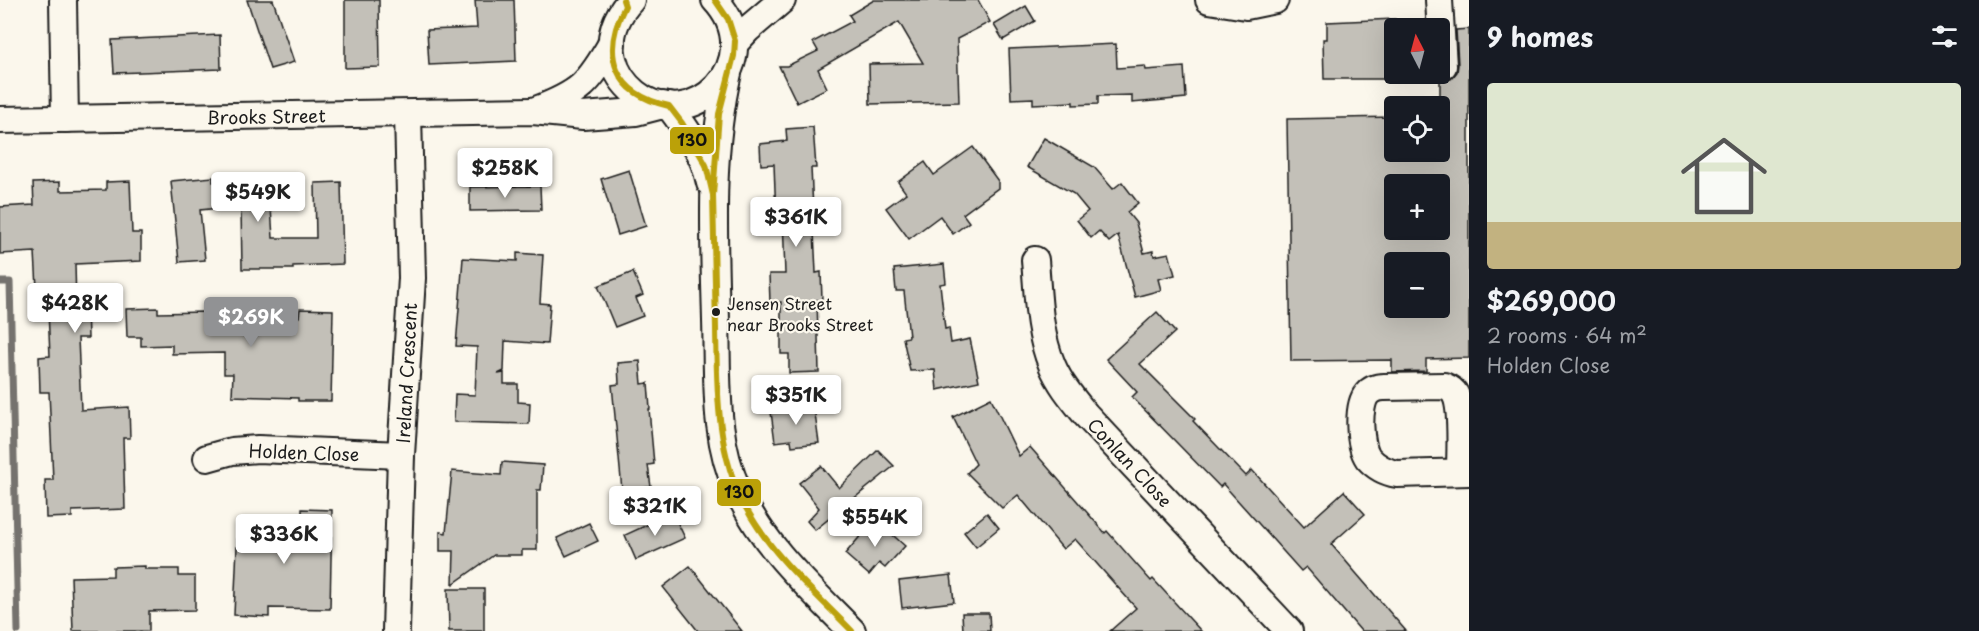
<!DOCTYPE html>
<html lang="en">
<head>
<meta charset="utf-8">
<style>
  :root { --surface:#171b24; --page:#20242c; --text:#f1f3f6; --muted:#9ea1a6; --accent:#919294 }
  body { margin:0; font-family:"Playpen Sans",sans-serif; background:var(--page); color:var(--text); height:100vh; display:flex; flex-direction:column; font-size:22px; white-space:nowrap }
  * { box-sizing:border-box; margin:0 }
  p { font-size:20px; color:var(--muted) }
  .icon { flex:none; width:33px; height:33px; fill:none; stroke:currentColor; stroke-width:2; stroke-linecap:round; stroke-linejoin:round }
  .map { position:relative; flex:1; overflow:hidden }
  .details { display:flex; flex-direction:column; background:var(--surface); width:510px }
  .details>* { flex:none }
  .needle { width:39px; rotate:354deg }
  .tools { position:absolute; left:1384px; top:18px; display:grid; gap:12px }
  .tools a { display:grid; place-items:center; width:66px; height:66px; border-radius:6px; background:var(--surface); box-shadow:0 6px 24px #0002; font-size:30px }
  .price { position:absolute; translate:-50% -51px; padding:0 14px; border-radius:6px; background:#fff; color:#222; font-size:20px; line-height:39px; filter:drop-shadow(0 2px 3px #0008) }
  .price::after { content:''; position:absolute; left:50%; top:36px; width:18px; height:14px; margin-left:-9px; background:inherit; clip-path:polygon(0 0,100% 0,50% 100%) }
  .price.on { background:var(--accent); color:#fff }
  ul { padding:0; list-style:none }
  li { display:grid; align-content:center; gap:12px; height:318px; padding:0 18px }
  li span { display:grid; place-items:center; height:186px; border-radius:6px; color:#555 }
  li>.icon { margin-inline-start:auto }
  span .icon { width:108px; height:108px; fill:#fffc; stroke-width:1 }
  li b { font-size:26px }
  h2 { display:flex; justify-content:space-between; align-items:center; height:72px; padding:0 18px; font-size:26px }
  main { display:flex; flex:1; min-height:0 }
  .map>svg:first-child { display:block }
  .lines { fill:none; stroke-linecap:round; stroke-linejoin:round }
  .stream { stroke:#74726e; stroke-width:7 }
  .building { fill:#c3c0b8; stroke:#1c1c1c; stroke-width:1.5; fill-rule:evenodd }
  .minor-casing { stroke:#1c1c1c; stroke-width:30 }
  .minor { stroke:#fbf7ec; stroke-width:26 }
  .bus-1-casing { stroke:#fbf7ec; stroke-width:10 }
  .bus-1 { stroke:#bba108; stroke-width:6 }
  .bus-dot { fill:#1c1c1c; stroke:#fbf7ec; stroke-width:2 }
  .labels { text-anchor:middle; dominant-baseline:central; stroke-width:4.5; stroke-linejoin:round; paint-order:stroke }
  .bus-label { font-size:16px; fill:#1c1c1c; stroke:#fbf7ec; text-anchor:start }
  .street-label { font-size:18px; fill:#1c1c1c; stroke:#fbf7ec }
  .line-badge { stroke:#fbf7ec; stroke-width:2 }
  .pale-badge-label { font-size:16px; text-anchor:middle; font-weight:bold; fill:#111 }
</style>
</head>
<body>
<main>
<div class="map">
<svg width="1469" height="631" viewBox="0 0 1469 631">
  <rect width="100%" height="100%" fill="#fbf7ec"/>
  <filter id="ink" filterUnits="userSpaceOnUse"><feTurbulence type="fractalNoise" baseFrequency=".0167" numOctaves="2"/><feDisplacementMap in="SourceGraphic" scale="12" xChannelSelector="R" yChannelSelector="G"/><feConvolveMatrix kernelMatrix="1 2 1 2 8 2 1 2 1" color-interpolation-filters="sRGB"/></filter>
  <g filter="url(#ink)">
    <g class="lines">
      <polyline class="stream" points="0,282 10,282 18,631"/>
    </g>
    <g class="building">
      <polygon points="247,0 273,0 294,62 270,69"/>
      <polygon points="345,0 379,0 380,67 345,68"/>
      <polygon points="475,0 514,0 516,61 429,65 427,30 477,28"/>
      <polygon points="874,0 978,0 990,22 957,39 959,102 870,104 869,64 923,63 899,22 818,69 827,88 797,103 779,66 787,66 818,51 813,42 853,21 849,15"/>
      <polygon points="1026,6 1035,21 1003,40 994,25"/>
      <polygon points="1395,19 1395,79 1324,79 1323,39 1327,39 1327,22"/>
      <path d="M 1469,29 L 1469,358 L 1426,359 L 1426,371 L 1392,372 L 1392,360 L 1291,361 L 1287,119 L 1395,117 L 1395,152 L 1440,152 L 1440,80 L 1451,79 L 1457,72 L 1458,65 L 1456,30 ZM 1395,184 L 1440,184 L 1440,230 L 1395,230 ZM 1395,262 L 1440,262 L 1440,308 L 1395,308 Z"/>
      <polygon points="220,35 221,69 114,73 112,40"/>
      <polygon points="1116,44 1117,68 1145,66 1146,70 1184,67 1186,98 1132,103 1132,95 1098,96 1098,104 1073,105 1073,102 1033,104 1033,98 1011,99 1009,49"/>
      <polygon points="813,127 816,168 811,168 816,273 821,272 822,300 817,300 819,372 789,373 789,354 781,354 781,302 770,302 769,274 785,274 783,216 776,217 774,164 761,165 760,144 787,141 786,129"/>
      <polygon points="1044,138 1094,167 1113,189 1122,182 1138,203 1127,212 1136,223 1144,253 1153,251 1154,256 1169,253 1175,275 1158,279 1161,290 1135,297 1118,235 1109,242 1099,231 1091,238 1077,220 1088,211 1074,194 1027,167"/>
      <polygon points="973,147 998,181 998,188 963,214 969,222 953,234 940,216 909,239 886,208 906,193 898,182 925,162 934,175"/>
      <polygon points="629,170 646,226 618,235 601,179"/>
      <polygon points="213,177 213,182 269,177 273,238 316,238 315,183 341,182 343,264 293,266 293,269 242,269 241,206 200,210 205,260 179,262 171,181"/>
      <polygon points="130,181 132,233 141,233 141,261 75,264 76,305 87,304 88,338 78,338 81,410 129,407 130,438 123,438 125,509 72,511 72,517 46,518 45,480 53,480 49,392 40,392 39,357 50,356 47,287 37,288 35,252 0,254 0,207 34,205 33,183 60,182 60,191 106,190 106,182"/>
      <polygon points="540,186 541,210 470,211 470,187"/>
      <polygon points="517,253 543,255 540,303 550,304 547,344 505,341 504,371 498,374 504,373 504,384 518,384 518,402 530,403 529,424 454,422 455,394 475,395 477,347 456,346 463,258 517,261"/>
      <polygon points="944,264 946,283 940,284 945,329 949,328 951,343 970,339 979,381 937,390 935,370 910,371 903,338 909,337 904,291 896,291 894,269"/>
      <polygon points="633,272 643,295 636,298 643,316 615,327 598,286"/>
      <polygon points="158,308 158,313 204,312 204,314 299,317 300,309 333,310 331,401 298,401 298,398 232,396 233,374 224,374 224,353 172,354 172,345 141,346 141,337 127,337 126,309"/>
      <polygon points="1157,312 1175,332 1140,364 1195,419 1193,421 1246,476 1252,470 1304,527 1344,491 1365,514 1331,544 1406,631 1361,631 1306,567 1301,571 1223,484 1220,487 1132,397 1137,392 1106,359"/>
      <polygon points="640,361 642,384 648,383 650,409 649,409 654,464 648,465 651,487 622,490 612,385 619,384 618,363"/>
      <polygon points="991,398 1019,456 1030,447 1105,533 1107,531 1151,581 1153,579 1201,631 1110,631 1136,608 1075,539 1063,549 1018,495 1002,508 967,473 976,464 953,417"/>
      <polygon points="814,407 819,443 792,446 791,440 775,442 771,412"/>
      <polygon points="878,450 894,466 815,530 807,521 819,508 799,483 821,466 839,488"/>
      <polygon points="502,462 543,465 541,490 537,490 537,550 522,550 522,555 494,555 453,584 454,551 440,551 440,532 446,533 452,471 501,475"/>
      <polygon points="302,509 332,510 330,609 269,608 269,617 234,615 238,523 302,525"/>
      <polygon points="673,513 685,538 636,560 625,535"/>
      <polygon points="987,513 999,528 976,547 964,532"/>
      <polygon points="875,519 905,546 885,568 879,563 869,575 845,554"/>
      <polygon points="589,523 598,541 566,556 557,538"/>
      <polygon points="145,566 145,569 179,569 179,576 195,576 195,610 149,611 149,631 73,631 71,577 113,576 113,567"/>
      <polygon points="690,566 742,631 698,631 663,587"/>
      <polygon points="951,575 954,602 902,608 899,581"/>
      <polygon points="448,589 484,589 484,631 449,631"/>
      <polygon points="962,613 989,613 990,631 963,631"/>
    </g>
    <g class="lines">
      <g class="minor-casing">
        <g id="minor">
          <polyline points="63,0 65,119"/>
          <path d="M 631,0 C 616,16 608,37 613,59 C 616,72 624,84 635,93 C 692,139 771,60 715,0"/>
          <polyline points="1209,0 1246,6 1275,0"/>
          <polyline points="1439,0 1443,66"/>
          <polyline points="735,43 748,29 782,0"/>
          <path d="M 728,73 C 709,154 714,238 716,321 C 718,378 713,438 738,491 C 763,546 810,588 852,631"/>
          <path d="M 669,106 C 687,130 704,153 710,183"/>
          <path d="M 536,110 C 580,93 588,85 612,43"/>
          <polyline points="0,120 533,111 583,116 636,112 663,105"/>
          <path d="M 1035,260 C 1038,295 1038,332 1052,365 C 1060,384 1073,399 1086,415 L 1289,631"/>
          <polyline points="207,458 232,451 258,449 401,455"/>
          <path d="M 1460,472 C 1460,455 1463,408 1455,394 C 1453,390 1449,388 1444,386 L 1384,387 C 1378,387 1372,388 1367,394 C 1357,406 1359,445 1368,458 C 1376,467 1385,472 1397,474 L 1469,472"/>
          <polyline points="396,631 401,455 412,278 408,114"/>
        </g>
      </g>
      <use href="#minor" class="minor"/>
      <g class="bus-1-casing">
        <g id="bus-1">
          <path d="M 623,0 L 625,6 C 600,55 614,94 669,106 L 682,123 L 706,165 L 713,195 C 714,239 715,283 716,328 C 717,388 716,452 745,506 C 771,555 814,592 852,631"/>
          <polyline points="713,195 719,114 734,56 735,41 728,19 715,0"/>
        </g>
      </g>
      <use href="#bus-1" class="bus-1"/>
    </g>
  </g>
  <circle class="bus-dot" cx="716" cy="312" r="5"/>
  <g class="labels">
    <g class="bus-label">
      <text x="727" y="303">Jensen Street<tspan x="727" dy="21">near Brooks Street</tspan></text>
    </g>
    <g class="street-label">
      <text transform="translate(266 116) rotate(-1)">Brooks Street</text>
      <text transform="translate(406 373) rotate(-87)">Ireland Crescent</text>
      <text transform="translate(304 452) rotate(2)">Holden Close</text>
      <text transform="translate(1130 462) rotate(47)">Conlan Close</text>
    </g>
  </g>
  <g class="line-badge">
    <rect x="669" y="126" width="46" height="29" rx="6" fill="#bba108"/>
    <rect x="716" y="478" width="46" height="29" rx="6" fill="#bba108"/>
  </g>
  <g class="pale-badge-label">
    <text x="692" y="146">130</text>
    <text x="739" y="498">130</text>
  </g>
</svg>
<div class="tools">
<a><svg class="needle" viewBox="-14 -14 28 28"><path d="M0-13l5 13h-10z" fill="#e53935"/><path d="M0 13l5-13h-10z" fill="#9ea1a6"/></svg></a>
<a><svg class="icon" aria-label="locate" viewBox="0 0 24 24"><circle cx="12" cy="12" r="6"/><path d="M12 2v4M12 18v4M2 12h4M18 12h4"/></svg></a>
<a>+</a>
<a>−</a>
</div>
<b class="price" style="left:505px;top:199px">$258K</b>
<b class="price" style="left:258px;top:223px">$549K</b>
<b class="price" style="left:796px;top:248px">$361K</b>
<b class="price" style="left:75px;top:334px">$428K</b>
<b class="price on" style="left:251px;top:348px">$269K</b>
<b class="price" style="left:796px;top:426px">$351K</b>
<b class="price" style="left:655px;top:537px">$321K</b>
<b class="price" style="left:875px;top:548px">$554K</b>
<b class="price" style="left:284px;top:565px">$336K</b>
</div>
<section class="details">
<h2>9 homes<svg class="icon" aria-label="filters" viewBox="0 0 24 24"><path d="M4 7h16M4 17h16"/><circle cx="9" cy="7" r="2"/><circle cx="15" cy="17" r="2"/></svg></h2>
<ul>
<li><span style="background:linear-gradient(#dfe7d0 75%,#c2b280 0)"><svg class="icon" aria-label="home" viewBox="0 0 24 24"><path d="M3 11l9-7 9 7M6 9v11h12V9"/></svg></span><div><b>$269,000</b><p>2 rooms · 64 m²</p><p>Holden Close</p></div></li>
</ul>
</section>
</main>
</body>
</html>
